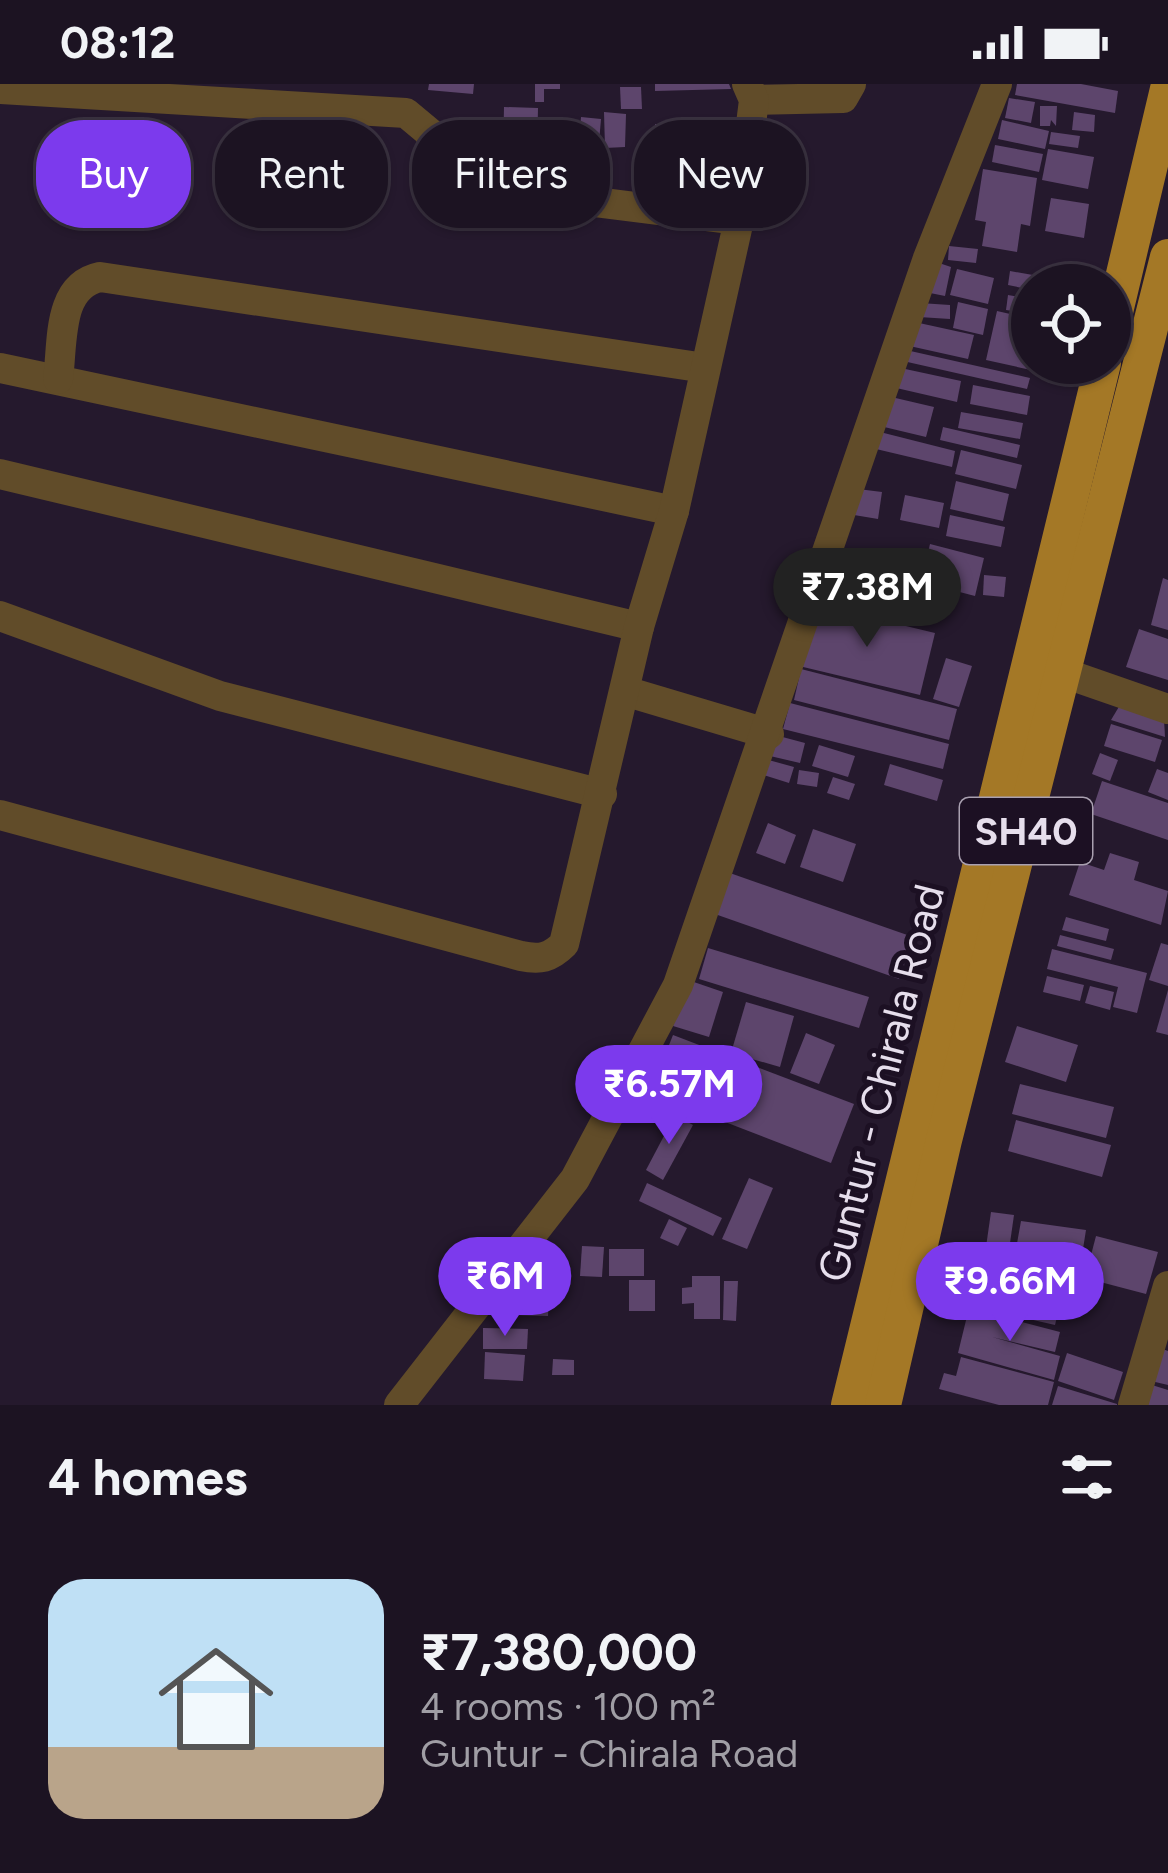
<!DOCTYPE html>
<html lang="en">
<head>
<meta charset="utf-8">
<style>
  :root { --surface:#1c1322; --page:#29202f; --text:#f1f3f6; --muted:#a09ea5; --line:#3a3240; --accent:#7c3aed }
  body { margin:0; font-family:Figtree,sans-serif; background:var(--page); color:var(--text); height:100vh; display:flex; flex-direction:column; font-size:45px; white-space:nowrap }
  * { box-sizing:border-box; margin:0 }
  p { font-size:39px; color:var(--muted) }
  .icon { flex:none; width:66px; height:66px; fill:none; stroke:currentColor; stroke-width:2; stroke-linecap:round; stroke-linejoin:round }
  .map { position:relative; height:1321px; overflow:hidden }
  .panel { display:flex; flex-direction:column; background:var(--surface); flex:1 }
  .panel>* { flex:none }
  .top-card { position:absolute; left:36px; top:36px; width:1098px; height:108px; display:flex; gap:24px }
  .controls { position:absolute; left:1011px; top:180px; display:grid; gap:24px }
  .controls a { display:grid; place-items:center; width:120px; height:120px; border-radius:50%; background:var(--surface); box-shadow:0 3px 9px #0004,0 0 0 3px var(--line); font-size:60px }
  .price { position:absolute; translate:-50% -102px; padding:0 27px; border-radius:42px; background:var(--accent); color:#fff; font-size:39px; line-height:78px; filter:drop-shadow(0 3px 6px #0008) }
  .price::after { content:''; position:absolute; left:50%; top:72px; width:36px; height:27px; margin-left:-18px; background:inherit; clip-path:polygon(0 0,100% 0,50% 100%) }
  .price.selected { background:#222; color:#fff }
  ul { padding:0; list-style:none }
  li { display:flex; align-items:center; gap:36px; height:300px; padding:0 48px }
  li+li { border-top:3px solid var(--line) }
  li span { display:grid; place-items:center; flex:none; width:336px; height:240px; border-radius:36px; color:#555 }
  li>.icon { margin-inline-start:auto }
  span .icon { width:144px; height:144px; fill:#fffc; stroke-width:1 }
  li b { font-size:51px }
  h2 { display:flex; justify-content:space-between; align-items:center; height:144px; padding:0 48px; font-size:51px }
  .pill { padding:0 42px; border-radius:48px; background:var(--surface); box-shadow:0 3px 9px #0004,0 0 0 3px var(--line); font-size:42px; line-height:108px }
  .pill.selected { background:var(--accent); color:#fff }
  .status { display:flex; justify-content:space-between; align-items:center; height:84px; padding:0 60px; background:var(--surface); direction:ltr }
  .status svg { height:33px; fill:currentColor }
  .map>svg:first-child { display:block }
  .building { fill:#5d456c }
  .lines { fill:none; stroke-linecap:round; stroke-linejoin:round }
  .minor { stroke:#614c29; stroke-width:30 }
  .major { stroke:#a47826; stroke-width:36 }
  .labels { text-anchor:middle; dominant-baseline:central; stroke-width:10; stroke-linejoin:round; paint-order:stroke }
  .shield { fill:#1c1023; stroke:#a9a0b0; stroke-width:3 }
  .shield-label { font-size:39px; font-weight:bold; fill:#e6deec }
  .street-label { font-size:42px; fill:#e6deec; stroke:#1c1023 }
</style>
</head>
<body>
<div class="status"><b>08:12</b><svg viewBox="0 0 49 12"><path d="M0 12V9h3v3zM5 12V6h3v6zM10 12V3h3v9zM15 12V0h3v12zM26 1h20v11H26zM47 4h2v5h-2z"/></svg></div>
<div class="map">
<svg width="1168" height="1321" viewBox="0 0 1168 1321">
  <rect width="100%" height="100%" fill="#25192d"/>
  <g class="building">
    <polygon points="429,0 474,0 473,10 428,6"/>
    <polygon points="535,0 560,0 560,5 544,5 544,18 535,18"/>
    <polygon points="655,0 729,0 731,5 655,7"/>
    <polygon points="1017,0 1081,0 1118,7 1115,29 1015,11"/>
    <polygon points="620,3 641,3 642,25 621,25"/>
    <polygon points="1009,14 1035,18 1031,39 1005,34"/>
    <polygon points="1040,22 1057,22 1056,42 1051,36 1050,42 1040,42"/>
    <polygon points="504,23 538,24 537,71 503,70"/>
    <polygon points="604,28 626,30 625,63 605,64"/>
    <polygon points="1074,28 1095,31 1094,48 1072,46"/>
    <polygon points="581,33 601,35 598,70 578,68"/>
    <polygon points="1002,36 1049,47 1045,65 998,55"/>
    <rect x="655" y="40" width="68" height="18"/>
    <polygon points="1051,48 1080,52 1078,64 1049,60"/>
    <polygon points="995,61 1043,70 1039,88 992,78"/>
    <polygon points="663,65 707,66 706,95 662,94"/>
    <polygon points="1048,65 1094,73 1088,105 1042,96"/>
    <polygon points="983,85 1037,94 1030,142 1021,140 1017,168 982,162 986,138 975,136"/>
    <polygon points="1051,114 1089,120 1084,154 1045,147"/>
    <polygon points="949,162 978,165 976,179 948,176"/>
    <polygon points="939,179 951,183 945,212 930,209"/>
    <polygon points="957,185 994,194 988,220 950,211"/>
    <polygon points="1010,187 1078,199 1078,201 1032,201 1032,206 1008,201"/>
    <polygon points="1008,211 1032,215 1032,230 1006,226"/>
    <polygon points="958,218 988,225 983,251 953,244"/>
    <polygon points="920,219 950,221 950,235 919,233"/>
    <polygon points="997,227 1032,235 1032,279 1042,279 1040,288 986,276"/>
    <polygon points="910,237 974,251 968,275 905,261"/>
    <polygon points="906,266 1030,294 1027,305 903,277"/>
    <polygon points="896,283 961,297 957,318 892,303"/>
    <polygon points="973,301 1030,312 1027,331 970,320"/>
    <polygon points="887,312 934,323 926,353 880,342"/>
    <polygon points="961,328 1023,339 1020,355 958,344"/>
    <polygon points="943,343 1020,361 1017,374 940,356"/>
    <polygon points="880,348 955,367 952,383 876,365"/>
    <polygon points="961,366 1022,381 1016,405 955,390"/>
    <polygon points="956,397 1009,410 1003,437 950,425"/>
    <polygon points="858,405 882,408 878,435 854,431"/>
    <polygon points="905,411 944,419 939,444 900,436"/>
    <polygon points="950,431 1005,443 1001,463 946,452"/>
    <polygon points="930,460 984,474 975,512 921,498"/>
    <polygon points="984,491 1006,493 1004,513 983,511"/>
    <polygon points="1163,494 1168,496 1168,546 1151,541"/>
    <polygon points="814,520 935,549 920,611 799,582"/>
    <polygon points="1139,545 1168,555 1168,596 1126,583"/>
    <polygon points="946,574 972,582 959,623 933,615"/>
    <polygon points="801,585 957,625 949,656 794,616"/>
    <polygon points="790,619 949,660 943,685 783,645"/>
    <polygon points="1120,621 1164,635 1165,653 1111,636"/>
    <polygon points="1111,640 1162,656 1155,678 1104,662"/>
    <polygon points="775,651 805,659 800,679 770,672"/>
    <polygon points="819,661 855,672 848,693 812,682"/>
    <polygon points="1100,669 1118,676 1110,697 1092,690"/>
    <polygon points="765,675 794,683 789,699 760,690"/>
    <polygon points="890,680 943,696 937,717 884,701"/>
    <polygon points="1157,685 1168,689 1168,716 1148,708"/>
    <polygon points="799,686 819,689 817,703 797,700"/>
    <polygon points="833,693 855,700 849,716 827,709"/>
    <polygon points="1102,697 1168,719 1168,756 1091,730"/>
    <polygon points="768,739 796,751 785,780 756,769"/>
    <polygon points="813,745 856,760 843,798 800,783"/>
    <polygon points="1110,769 1139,778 1134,796 1168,807 1161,841 1069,811 1080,778 1104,786"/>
    <polygon points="727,788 913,853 899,895 712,829"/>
    <polygon points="1066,833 1109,845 1106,857 1062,846"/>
    <polygon points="1060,851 1114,865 1111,876 1057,862"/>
    <polygon points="1161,859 1168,861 1168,902 1149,896"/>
    <polygon points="708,864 869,913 859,944 699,895"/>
    <polygon points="1052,865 1147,889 1137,929 1113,923 1118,903 1047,885"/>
    <polygon points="1047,892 1084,901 1080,917 1043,908"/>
    <polygon points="688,896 723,908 709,953 673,942"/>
    <polygon points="1090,902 1114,908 1110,926 1085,919"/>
    <polygon points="1168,906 1168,951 1156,948"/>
    <polygon points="746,918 794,932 780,983 731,969"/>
    <polygon points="1017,942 1078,961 1066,998 1005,978"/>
    <polygon points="806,949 835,961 819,1000 790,989"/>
    <polygon points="673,951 854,1020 831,1079 650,1009"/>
    <polygon points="1020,1000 1114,1023 1106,1054 1012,1030"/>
    <polygon points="675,1031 693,1041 663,1096 646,1086"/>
    <polygon points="1016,1036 1111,1061 1102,1093 1008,1067"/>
    <polygon points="749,1094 773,1104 747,1165 722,1155"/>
    <polygon points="647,1099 722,1134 713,1152 639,1117"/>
    <polygon points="991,1128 1014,1131 1006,1187 983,1184"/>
    <polygon points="669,1135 687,1144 678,1162 660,1154"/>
    <polygon points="1021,1137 1086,1146 1083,1165 1076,1164 1069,1203 1011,1193"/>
    <polygon points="1096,1152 1158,1168 1146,1210 1085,1194"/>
    <polygon points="582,1162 604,1163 602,1193 580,1192"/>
    <rect x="609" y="1165" width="35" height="27"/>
    <polygon points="979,1188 1063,1207 1055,1241 972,1222"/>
    <polygon points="515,1191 550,1193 548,1232 513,1231"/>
    <polygon points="692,1192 720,1192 720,1235 694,1235 694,1219 682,1220 682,1204 692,1203"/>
    <rect x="629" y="1196" width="26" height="31"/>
    <polygon points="724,1197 738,1197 736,1237 723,1236"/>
    <polygon points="969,1224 1060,1248 1055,1268 992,1253 1060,1272 1054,1296 958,1269"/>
    <polygon points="483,1244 528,1245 527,1265 483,1265"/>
    <polygon points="1160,1264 1168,1267 1168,1301 1151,1297"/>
    <polygon points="485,1268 525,1271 523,1297 484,1295"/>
    <polygon points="1067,1269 1123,1288 1114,1316 1058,1297"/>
    <polygon points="961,1273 1054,1298 1048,1321 999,1321 939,1305 944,1289 956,1292"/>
    <polygon points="553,1275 574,1276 574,1291 552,1291"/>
    <polygon points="1152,1301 1168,1306 1168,1321 1146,1321"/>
    <polygon points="1058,1302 1117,1320 1117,1321 1052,1321"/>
  </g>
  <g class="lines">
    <g class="minor">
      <polyline points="0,5 406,29 430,49 439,90 452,100 739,136"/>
      <polyline points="754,16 843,14 851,0"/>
      <polyline points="0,284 674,427"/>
      <path d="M 58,295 C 63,258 57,202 100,193 L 705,284"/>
      <polyline points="0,390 639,543"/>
      <polyline points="0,532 220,612 602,710"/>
      <polyline points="1041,581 1168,625"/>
      <polyline points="628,608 769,650"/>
      <path d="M 0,731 L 521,872 C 540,876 550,874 564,860 L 639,543 L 674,427 L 739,136 L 754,16 L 747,0"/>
      <polyline points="399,1321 575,1095 678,901 928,174 997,0"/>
      <polyline points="1133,1321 1168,1202"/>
    </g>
    <g class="major">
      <polyline points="1110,249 1168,5"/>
      <polyline points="849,1321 1103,279"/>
      <polyline points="883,1321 944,1056 1168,173"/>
    </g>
  </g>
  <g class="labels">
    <rect class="shield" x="960" y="714" width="132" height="66" rx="9"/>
    <g class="shield-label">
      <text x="1026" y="747">SH40</text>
    </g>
    <g class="street-label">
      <text transform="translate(881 999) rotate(-76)">Guntur - Chirala Road</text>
    </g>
  </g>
</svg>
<div class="controls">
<a><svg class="icon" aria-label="locate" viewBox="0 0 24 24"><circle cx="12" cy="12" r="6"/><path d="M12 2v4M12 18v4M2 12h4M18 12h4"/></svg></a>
</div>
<b class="price selected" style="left:867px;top:566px">₹7.38M</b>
<b class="price" style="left:669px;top:1063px">₹6.57M</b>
<b class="price" style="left:505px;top:1255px">₹6M</b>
<b class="price" style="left:1010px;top:1260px">₹9.66M</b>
<div class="top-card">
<a class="pill selected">Buy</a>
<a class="pill">Rent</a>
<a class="pill">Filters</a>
<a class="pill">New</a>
</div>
</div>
<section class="panel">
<h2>4 homes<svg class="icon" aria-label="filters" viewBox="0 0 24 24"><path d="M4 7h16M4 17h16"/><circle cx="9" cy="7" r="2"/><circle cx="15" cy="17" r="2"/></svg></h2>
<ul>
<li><span style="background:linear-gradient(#bfe0f5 70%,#b9a48a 0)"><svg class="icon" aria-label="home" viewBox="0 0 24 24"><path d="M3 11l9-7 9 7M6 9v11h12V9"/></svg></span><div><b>₹7,380,000</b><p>4 rooms · 100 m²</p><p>Guntur - Chirala Road</p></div></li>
</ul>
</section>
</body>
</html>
